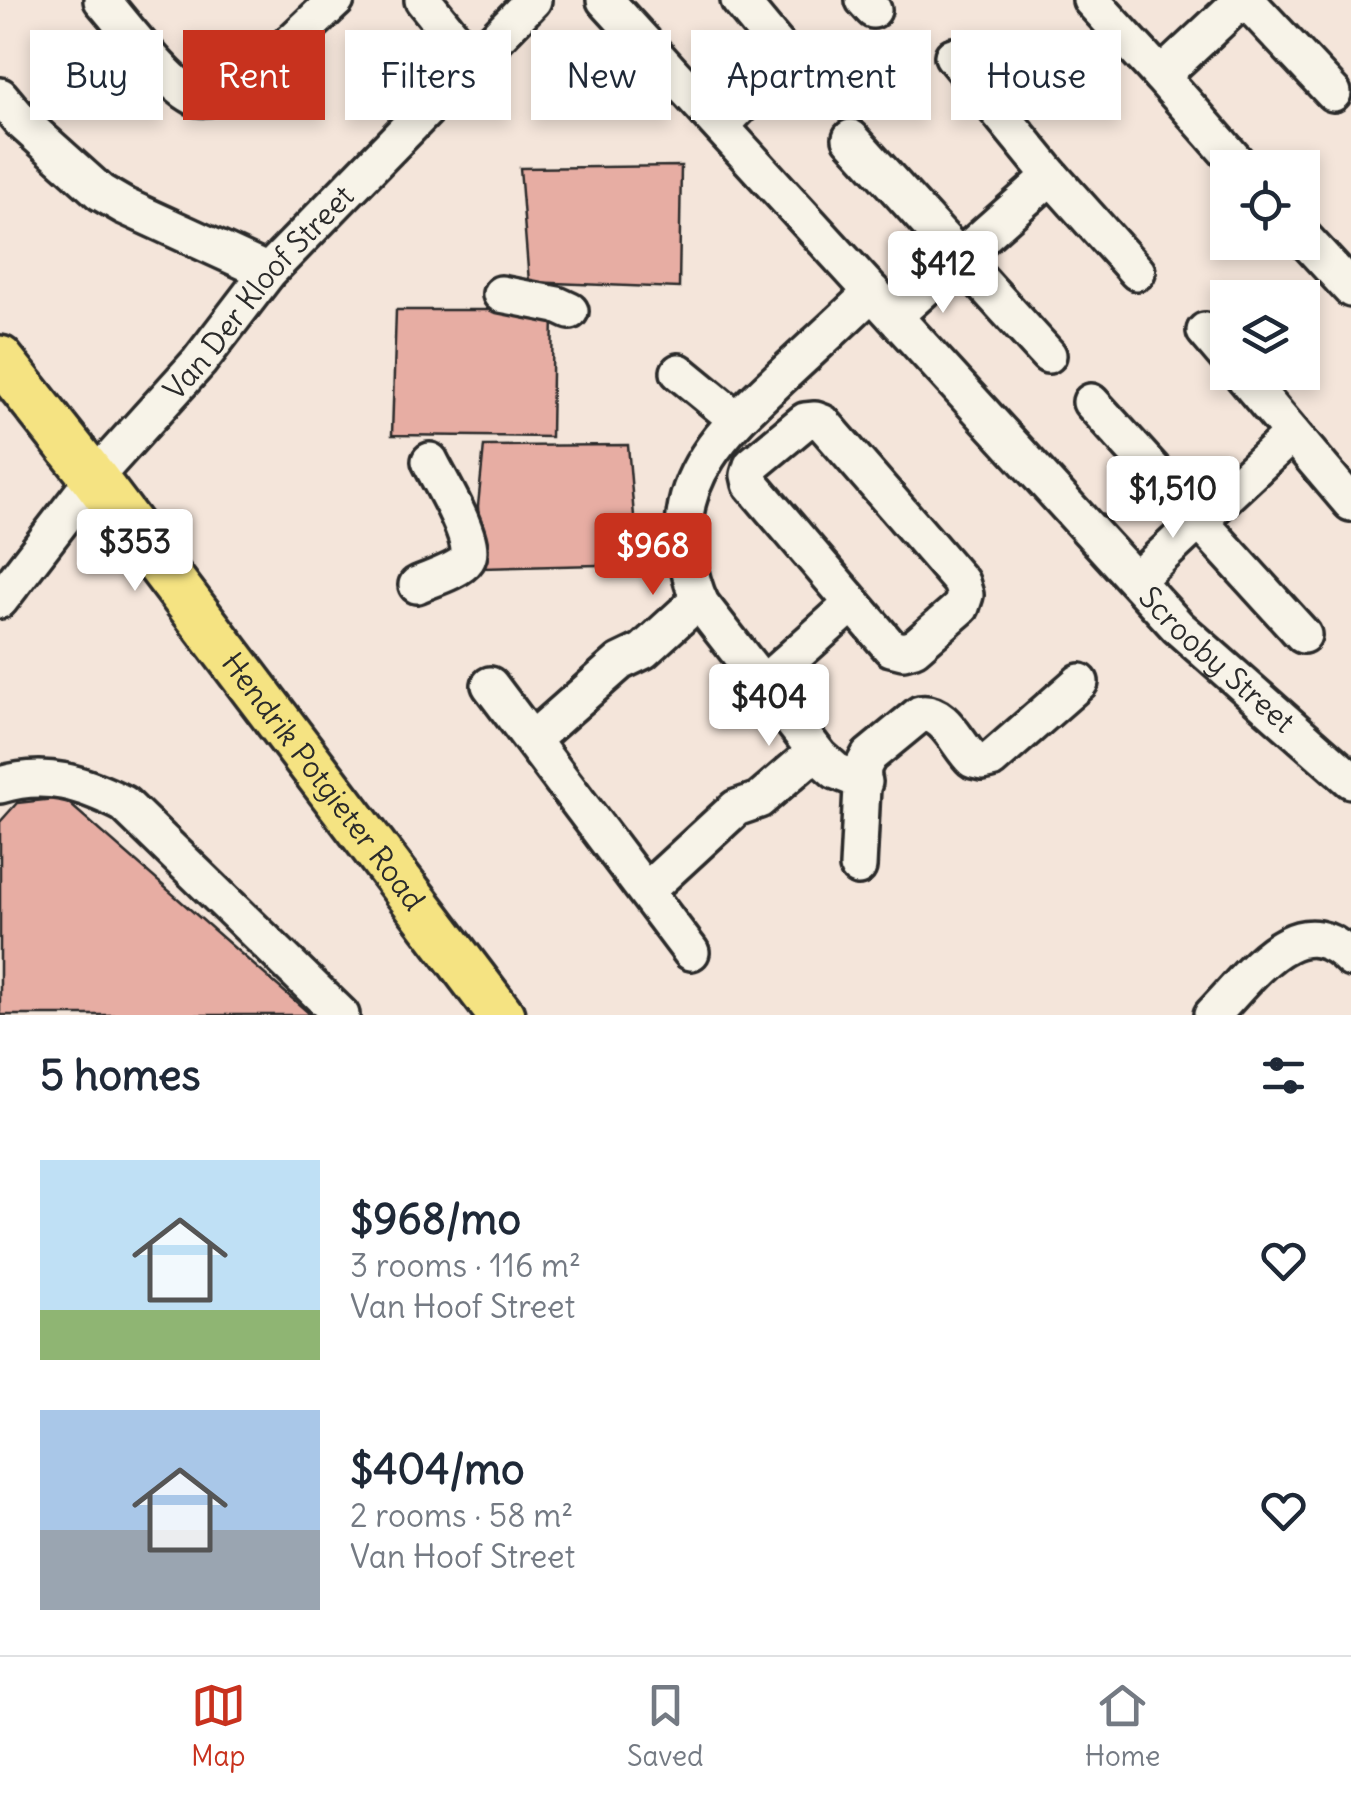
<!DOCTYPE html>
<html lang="en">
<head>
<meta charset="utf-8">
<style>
  :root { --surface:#fff; --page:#f2f2f3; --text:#1f2937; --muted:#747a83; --line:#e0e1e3; --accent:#c8321e }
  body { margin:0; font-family:Delius,sans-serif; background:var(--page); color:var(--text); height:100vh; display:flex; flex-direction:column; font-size:38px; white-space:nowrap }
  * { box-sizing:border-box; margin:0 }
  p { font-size:32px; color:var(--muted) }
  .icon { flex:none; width:55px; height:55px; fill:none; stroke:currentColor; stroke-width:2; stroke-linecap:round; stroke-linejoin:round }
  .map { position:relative; height:1015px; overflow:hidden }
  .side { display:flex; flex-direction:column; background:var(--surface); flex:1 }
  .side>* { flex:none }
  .top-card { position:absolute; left:30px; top:30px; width:1292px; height:90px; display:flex; gap:20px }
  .tools { position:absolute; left:1210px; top:150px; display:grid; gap:20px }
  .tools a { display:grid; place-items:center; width:110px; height:110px; border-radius:0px; background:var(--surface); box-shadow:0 5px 15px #0003; font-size:50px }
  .price { position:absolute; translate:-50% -85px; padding:0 22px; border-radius:10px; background:#fff; color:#222; font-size:32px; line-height:65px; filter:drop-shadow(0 2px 5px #0008) }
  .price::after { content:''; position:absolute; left:50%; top:60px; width:30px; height:22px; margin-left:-15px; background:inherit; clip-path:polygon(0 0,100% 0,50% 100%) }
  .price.active { background:var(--accent); color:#fff }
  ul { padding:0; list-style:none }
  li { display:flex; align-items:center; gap:30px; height:250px; padding:0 40px }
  li span { display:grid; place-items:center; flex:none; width:280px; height:200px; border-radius:0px; color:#555 }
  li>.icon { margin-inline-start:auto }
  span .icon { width:120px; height:120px; fill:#fffc; stroke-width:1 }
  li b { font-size:42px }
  h2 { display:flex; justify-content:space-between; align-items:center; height:120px; padding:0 40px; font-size:42px }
  .pill { padding:0 35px; border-radius:0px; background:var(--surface); box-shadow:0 5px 15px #0003; font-size:35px; line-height:90px }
  .pill.active { background:var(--accent); color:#fff }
  .menu { display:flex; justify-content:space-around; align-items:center; height:140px; border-top:2px solid var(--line); background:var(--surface); font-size:28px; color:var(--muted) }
  .menu a { display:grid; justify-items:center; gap:5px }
  .menu .active { color:var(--accent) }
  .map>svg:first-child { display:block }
  .building { fill:#e7ada3; stroke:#2b2b2b; stroke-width:2.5 }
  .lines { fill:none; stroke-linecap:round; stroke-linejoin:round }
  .minor-casing { stroke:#2b2b2b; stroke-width:42 }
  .major-casing { stroke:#2b2b2b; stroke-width:52 }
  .minor { stroke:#f7f3e8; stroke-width:35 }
  .major { stroke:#f5e382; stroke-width:45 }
  .labels { text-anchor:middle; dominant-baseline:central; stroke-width:8; stroke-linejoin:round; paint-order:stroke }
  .street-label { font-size:30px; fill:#2b2b2b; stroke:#f7f3e8 }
</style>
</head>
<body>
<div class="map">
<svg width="1351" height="1015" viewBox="0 0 1351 1015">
  <rect width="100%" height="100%" fill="#f4e5da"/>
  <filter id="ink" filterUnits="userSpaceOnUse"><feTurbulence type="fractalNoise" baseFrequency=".01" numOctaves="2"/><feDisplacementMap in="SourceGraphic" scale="20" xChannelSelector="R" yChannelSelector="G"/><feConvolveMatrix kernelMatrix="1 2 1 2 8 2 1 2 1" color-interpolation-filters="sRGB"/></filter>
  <g filter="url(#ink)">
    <g class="building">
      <polygon points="681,166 679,288 529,282 520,168"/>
      <polygon points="396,310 553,310 551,437 392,435"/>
      <polygon points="628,445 638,564 482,568 478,506 484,446"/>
      <polygon points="63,798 311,1015 0,1015 0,822 17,803"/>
    </g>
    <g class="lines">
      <g class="minor-casing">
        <g id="minor">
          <path d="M 102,0 C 124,25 166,82 193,96 C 228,113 309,24 336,0"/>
          <polyline points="423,0 452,36"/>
          <path id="s1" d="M 605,0 L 1178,627 L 1351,780"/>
          <polyline points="864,0 873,10"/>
          <polyline points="1091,0 1161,76 1242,0"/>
          <polyline points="1246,0 1333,93"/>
          <polyline points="953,56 1051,176 1137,272"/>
          <polyline points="1161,76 1239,165"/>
          <polyline points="0,96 21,121 100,192 124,206 268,272"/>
          <polyline points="721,126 779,66 778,47 739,0"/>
          <polyline points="851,138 1048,355"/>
          <polyline points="1302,236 1351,289"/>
          <polyline points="501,294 557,305 570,311"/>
          <polyline points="894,316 1051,176"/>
          <polyline points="1205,331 1228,358"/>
          <polyline points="679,372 735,418"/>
          <polyline points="1240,372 1351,503"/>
          <polyline points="1091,402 1303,635"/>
          <polygon points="815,420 823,423 961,582 965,595 961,607 914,648 903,651 891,648 751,484 749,475 752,465 805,421"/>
          <polyline points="1136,580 1292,434"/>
          <path d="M 417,585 C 430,579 459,571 467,559 C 478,542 439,480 430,461"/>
          <path id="s2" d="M 0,600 L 94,478 L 199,362 L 268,272 L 533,0"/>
          <polyline points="763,684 852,604"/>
          <polyline points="490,685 691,952"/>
          <polyline points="532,740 620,662 643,651 699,600"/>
          <path d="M 864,782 L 836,771 L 820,757 L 701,604 C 693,588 689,570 686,552 C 673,475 730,425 781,377 C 811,349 842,321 872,292"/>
          <path d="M 0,785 C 46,771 82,783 124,804 L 341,1015"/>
          <path d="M 858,867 L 863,767 L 869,756 L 920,714 C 945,710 957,745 973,760 L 982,762 L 991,760 L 1080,682"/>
          <polyline points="646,891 736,808 759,800 815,752"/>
          <path d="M 1212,1015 C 1250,977 1298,902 1351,959"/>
        </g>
      </g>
      <g class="major-casing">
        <g id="major">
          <path id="s3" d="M 0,359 L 94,478 L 501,1015"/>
        </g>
      </g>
      <use href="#minor" class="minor"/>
      <use href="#major" class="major"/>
    </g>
  </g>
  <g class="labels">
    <g class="street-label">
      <text stroke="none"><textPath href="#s2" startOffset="402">Van Der Kloof Street</textPath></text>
      <text stroke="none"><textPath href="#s1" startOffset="900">Scrooby Street</textPath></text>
      <text stroke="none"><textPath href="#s3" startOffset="532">Hendrik Potgieter Road</textPath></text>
    </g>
  </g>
</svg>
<div class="tools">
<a><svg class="icon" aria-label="locate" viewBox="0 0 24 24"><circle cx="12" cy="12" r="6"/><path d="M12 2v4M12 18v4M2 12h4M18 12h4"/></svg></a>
<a><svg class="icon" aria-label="layers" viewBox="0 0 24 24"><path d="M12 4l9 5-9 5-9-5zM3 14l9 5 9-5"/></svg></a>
</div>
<b class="price" style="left:943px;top:316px">$412</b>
<b class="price" style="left:1173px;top:541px">$1,510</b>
<b class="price" style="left:135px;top:594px">$353</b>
<b class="price active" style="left:653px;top:598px">$968</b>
<b class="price" style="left:769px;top:749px">$404</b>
<div class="top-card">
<a class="pill">Buy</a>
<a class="pill active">Rent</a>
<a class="pill">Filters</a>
<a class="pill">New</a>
<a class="pill">Apartment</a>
<a class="pill">House</a>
</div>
</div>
<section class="side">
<h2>5 homes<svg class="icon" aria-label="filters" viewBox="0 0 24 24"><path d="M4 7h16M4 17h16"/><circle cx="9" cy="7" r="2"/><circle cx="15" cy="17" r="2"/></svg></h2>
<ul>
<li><span style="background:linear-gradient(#bfe0f5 75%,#8fb573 0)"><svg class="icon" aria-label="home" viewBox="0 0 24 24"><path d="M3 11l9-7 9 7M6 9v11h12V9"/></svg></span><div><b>$968/mo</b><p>3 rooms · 116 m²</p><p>Van Hoof Street</p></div><svg class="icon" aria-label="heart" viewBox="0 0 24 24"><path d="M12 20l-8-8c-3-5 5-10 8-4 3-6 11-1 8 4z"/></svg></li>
<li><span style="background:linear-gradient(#a9c7e8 60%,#9aa5b1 0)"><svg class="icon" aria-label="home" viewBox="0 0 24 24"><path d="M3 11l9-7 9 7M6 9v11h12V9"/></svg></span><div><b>$404/mo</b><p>2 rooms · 58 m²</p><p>Van Hoof Street</p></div><svg class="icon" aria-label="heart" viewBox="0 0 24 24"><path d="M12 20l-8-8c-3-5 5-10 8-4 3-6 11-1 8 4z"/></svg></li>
</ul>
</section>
<nav class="menu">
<a class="active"><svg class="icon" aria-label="map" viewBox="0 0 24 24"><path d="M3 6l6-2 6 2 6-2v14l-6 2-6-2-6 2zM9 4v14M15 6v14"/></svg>Map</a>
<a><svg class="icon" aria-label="saved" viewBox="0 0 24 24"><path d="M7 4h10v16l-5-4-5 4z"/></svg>Saved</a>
<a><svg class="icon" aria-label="home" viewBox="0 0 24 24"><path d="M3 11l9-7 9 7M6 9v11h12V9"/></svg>Home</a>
</nav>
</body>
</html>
